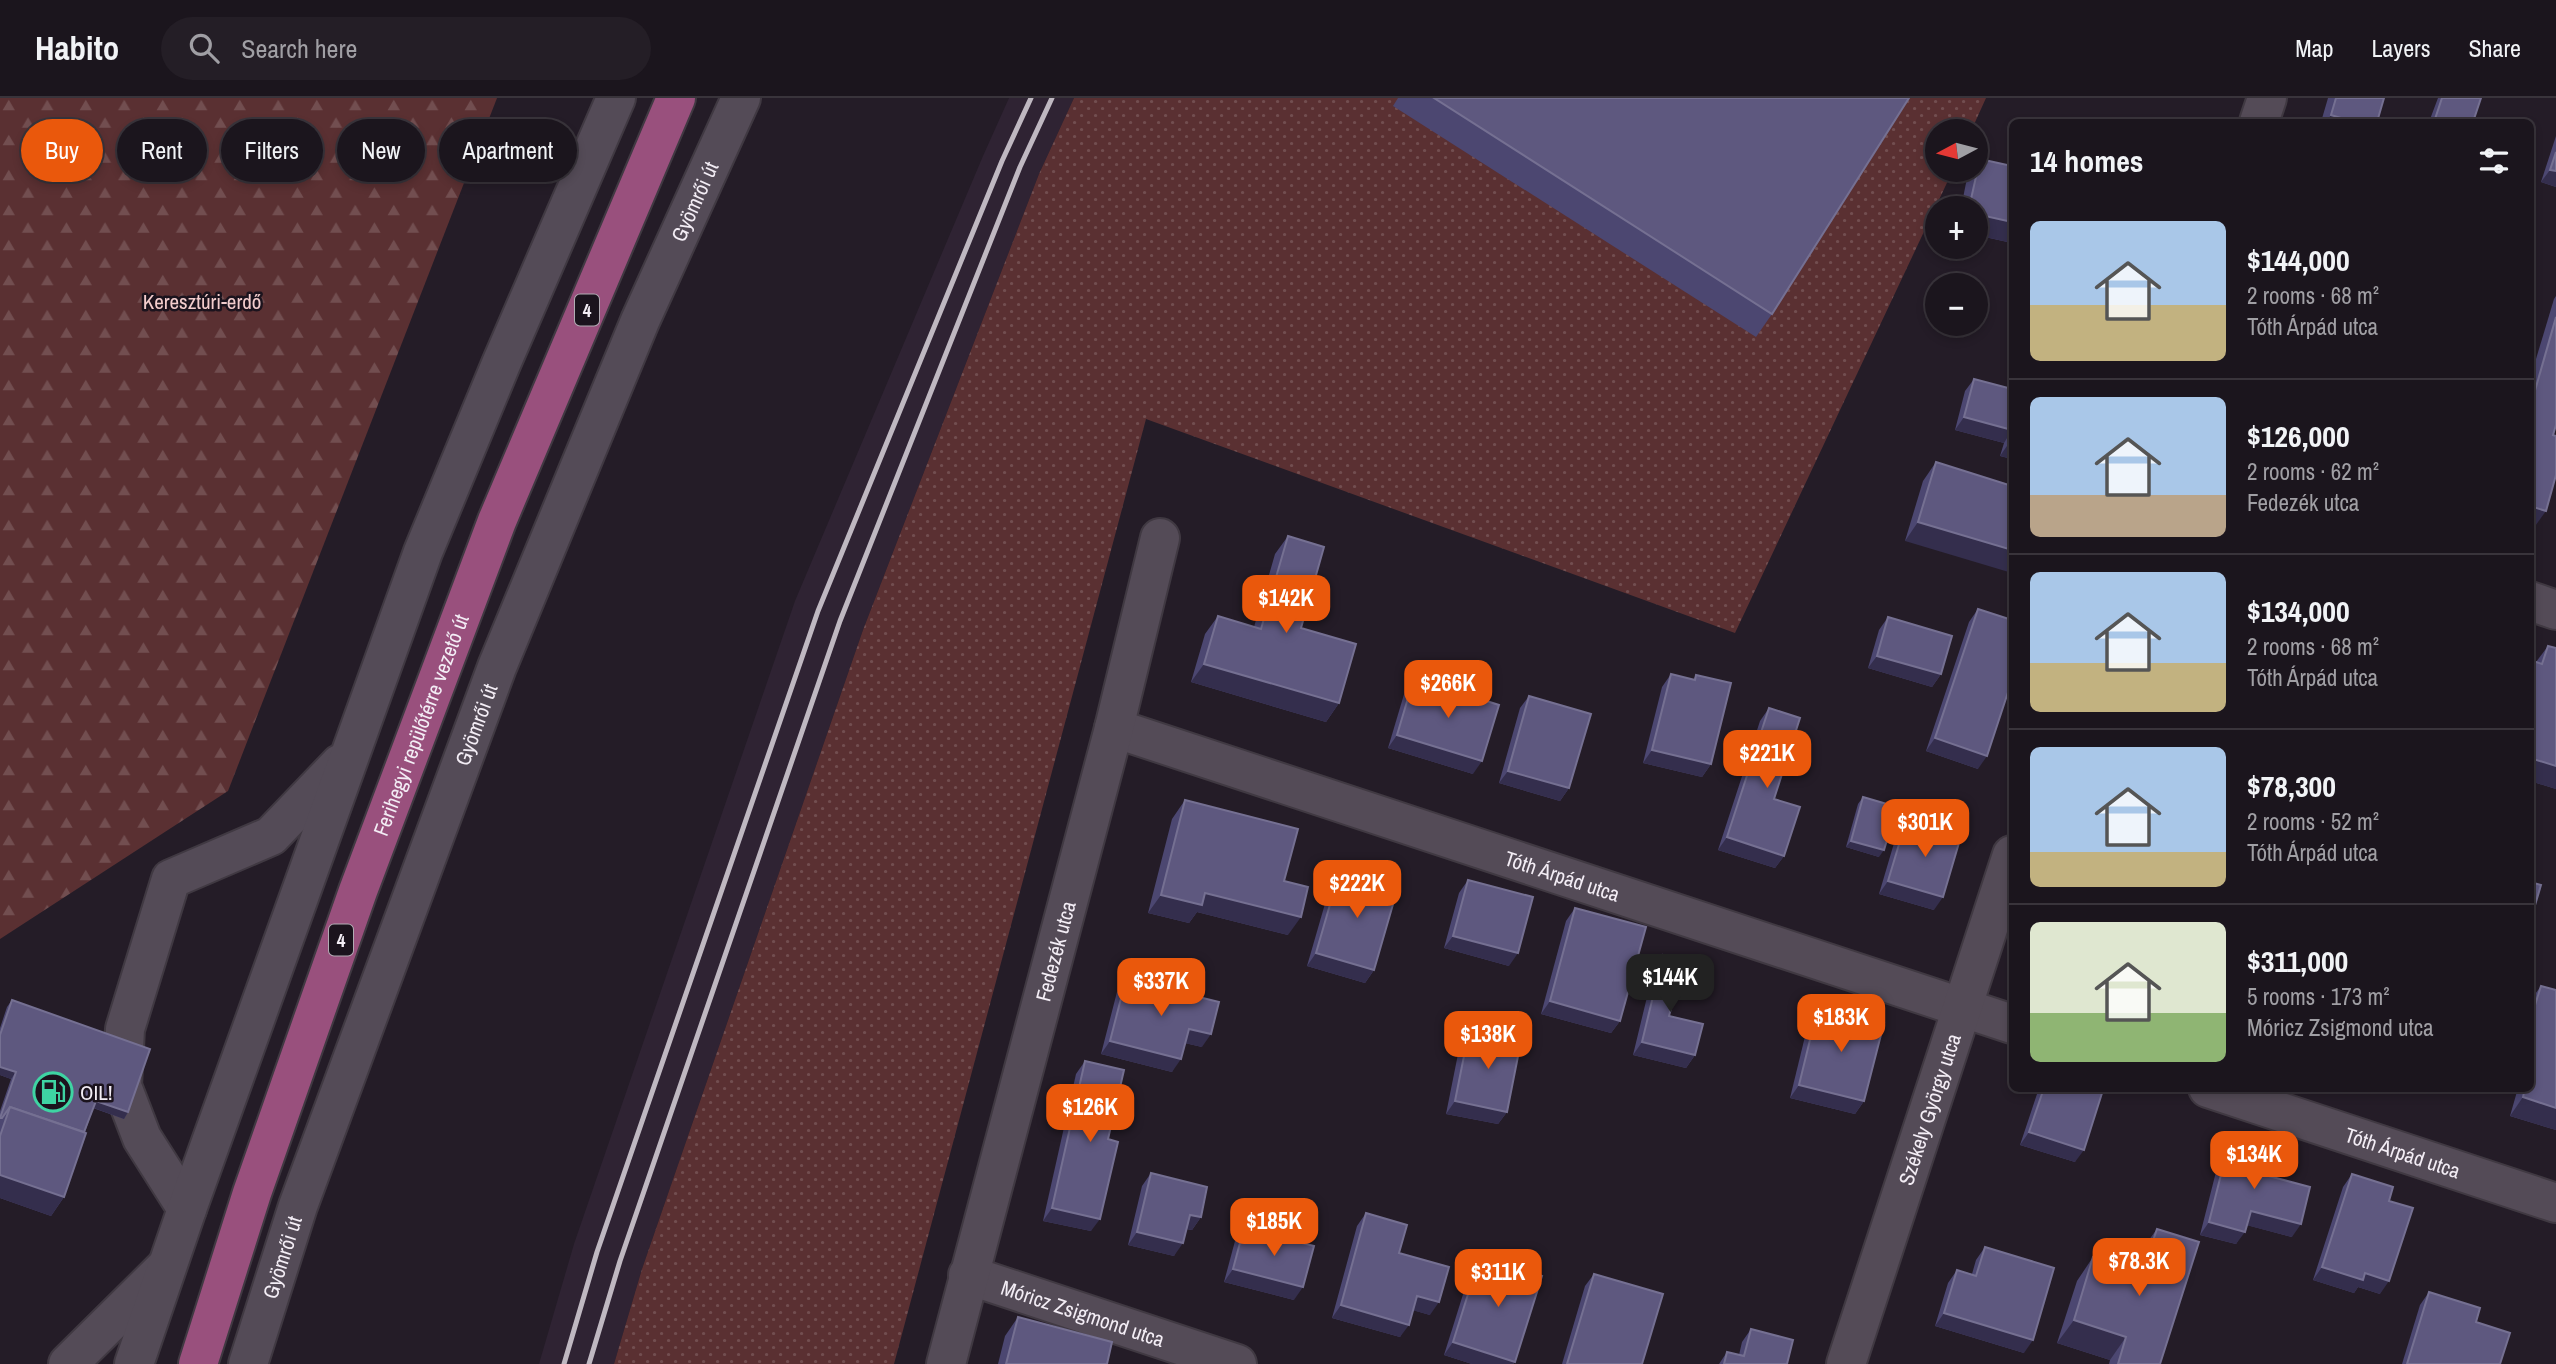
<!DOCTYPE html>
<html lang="en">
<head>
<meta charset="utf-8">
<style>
  :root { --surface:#1b151d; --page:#241e26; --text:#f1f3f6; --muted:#a09fa4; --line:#39343b; --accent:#ea580c }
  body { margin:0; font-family:"Archivo Narrow",sans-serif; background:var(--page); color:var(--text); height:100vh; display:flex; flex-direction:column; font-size:26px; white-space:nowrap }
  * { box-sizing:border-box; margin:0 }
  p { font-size:23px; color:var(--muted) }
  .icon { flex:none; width:38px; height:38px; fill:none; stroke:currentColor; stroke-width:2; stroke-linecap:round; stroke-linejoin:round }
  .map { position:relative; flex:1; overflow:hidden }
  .sheet { position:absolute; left:2009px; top:21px; width:525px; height:973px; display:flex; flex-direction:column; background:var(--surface); border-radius:10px; box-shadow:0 4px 10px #0003,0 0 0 2px var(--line) }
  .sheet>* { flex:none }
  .banner { position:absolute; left:21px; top:21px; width:665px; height:63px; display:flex; gap:14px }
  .needle { width:46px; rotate:263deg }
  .buttons { position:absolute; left:1925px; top:21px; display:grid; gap:14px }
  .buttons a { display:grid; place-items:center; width:63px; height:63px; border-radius:50%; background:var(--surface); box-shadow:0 4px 10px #0003,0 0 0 2px var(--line); font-size:35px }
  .price { position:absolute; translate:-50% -60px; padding:0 16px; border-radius:14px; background:var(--accent); color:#fff; font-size:23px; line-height:46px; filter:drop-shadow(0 2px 4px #0008) }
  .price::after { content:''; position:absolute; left:50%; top:42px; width:21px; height:16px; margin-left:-10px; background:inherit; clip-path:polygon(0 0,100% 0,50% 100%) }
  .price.current { background:#222; color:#fff }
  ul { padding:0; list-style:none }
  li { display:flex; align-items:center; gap:21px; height:175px; padding:0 21px }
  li+li { border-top:2px solid var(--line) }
  li span { display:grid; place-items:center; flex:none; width:196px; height:140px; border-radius:10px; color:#555 }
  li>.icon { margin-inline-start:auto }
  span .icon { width:84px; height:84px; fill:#fffc; stroke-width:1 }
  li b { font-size:30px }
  h2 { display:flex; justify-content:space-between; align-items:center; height:84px; padding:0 21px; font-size:30px }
  .chip { padding:0 24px; border-radius:32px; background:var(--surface); box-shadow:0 4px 10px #0003,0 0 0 2px var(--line); font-size:24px; line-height:63px }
  .chip.current { background:var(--accent); color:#fff }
  header { display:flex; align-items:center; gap:42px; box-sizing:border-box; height:98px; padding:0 35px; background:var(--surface); border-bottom:2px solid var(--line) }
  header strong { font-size:33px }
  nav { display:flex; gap:38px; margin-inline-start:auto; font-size:24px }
  .search { width:490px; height:63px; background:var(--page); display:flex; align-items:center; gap:18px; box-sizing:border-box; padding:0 24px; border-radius:38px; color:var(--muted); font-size:26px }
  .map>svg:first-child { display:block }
  .built { fill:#2f2333 }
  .grass { fill:url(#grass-dots) }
  .forest { fill:url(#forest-firs) }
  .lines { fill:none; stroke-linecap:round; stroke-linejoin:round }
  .minor-casing { stroke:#403942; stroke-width:42 }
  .major-casing { stroke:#403942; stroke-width:42 }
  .minor { stroke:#544b57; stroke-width:38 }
  .major { stroke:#99507d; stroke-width:38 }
  .rail { stroke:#bfb8c1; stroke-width:5 }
  .wall { fill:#4c4771 }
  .shaded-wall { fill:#342e4d }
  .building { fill:#5e587f; stroke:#757092; stroke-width:2 }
  .labels { text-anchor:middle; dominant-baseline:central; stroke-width:5; stroke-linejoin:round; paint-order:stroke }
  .shield { fill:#1b131d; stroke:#b2acb4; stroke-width:2 }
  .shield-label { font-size:19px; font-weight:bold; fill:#f3edf5 }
  .street-label { font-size:21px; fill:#f3edf5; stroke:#1b131d }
  .park-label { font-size:21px; fill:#f3cdcd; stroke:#1b131d }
  .poi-label { font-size:21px; fill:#f3edf5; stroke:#1b131d; text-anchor:start }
</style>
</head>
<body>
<header>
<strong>Habito</strong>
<div class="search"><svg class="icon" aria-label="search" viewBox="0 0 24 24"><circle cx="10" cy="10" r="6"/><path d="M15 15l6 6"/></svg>Search here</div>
<nav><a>Map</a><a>Layers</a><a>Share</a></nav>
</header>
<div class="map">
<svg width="2556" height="1266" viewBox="0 0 2556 1266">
  <defs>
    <pattern id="grass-dots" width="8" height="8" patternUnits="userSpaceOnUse" patternTransform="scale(1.75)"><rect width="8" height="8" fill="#5a3032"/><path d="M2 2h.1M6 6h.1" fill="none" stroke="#724e50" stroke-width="1.8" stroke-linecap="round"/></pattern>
    <pattern id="forest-firs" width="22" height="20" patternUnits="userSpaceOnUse" patternTransform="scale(1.75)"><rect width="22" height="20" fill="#5a3032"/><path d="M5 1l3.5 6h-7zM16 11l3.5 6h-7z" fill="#724e50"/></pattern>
  </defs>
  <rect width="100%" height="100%" fill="#241c27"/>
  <polygon class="built" points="1009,0 1074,0 1039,76 863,532 642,1171 614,1266 539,1266 574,1146 795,503 983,58"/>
  <polygon class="grass" points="1074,0 1986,0 1971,33 1937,33 1937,72 1953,72 1735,535 1146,321 894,1266 614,1266 642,1171 863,532 1039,76"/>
  <polygon class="forest" points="0,0 497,0 228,693 0,841"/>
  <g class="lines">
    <g class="minor-casing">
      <g id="minor">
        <polyline points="2259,24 2267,0"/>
        <polyline points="2530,503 2556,512"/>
        <path id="s1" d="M 1114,630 L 2012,926"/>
        <path id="s2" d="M 2208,990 L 2556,1105"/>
        <polyline points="187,1111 142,1040 122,988 125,931 171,781 271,738 340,666"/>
        <path id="s3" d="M 968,1177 L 1237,1266"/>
        <polyline points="68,1266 164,1171"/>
        <polyline points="134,1266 187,1111 423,454 501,266 616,0"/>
        <path id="s4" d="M 248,1266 L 298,1108 L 497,569 L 640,223 L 741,0"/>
        <path id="s5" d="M 946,1266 L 1114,630 L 1160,440"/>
        <path id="s6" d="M 1846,1266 L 2012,757"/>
      </g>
    </g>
    <g class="major-casing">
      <g id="major">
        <path id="s7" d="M 198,1266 L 252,1095 L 358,793 L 497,423 L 676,0"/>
      </g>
    </g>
    <use href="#minor" class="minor"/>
    <use href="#major" class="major"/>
    <g class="rail">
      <polyline points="564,1266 597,1154 818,513 1002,63 1031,0"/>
      <polyline points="589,1266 620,1163 840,523 1020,69 1052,0"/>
    </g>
  </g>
  <g class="wall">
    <polygon points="1398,0 1909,0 1772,216 1756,239 1393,8"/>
    <polygon points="2328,0 2384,0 2377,24 2321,24"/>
    <polygon points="2438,0 2481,0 2473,24 2429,24"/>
    <polygon points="2556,38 2556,89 2541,84"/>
    <polygon points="1980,61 2012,145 1976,137 1976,110 1961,110 1967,80 1973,72 1976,72 1976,68"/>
    <polygon points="2556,198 2556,327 2533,431 2530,430 2530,281 2554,201"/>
    <polygon points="1974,281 2012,291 2012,361 2000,358 2004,345 1955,332 1965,293"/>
    <polygon points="1936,364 2012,388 1905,443 1923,383"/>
    <polygon points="1288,438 1301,530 1339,605 1326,624 1191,584 1205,536 1218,518 1254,529 1275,456"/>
    <polygon points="1978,511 1978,671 1926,653 1969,524"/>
    <polygon points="1888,519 1941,576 1932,589 1868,570 1879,532"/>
    <polygon points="2548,548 2556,691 2530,683 2530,562 2536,564"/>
    <polygon points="1671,576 1693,582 1696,577 1711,666 1702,679 1643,665 1662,589"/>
    <polygon points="1414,580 1473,676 1388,650 1405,593"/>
    <polygon points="1529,598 1569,690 1560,703 1499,685 1520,610"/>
    <polygon points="1769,610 1774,701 1784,758 1775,770 1718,752 1760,623"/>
    <polygon points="1863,699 1879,759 1846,749 1858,706"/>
    <polygon points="1185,702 1284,783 1288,837 1197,814 1189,825 1148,815 1172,721"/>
    <polygon points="1906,723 1934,812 1879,796 1897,735"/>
    <polygon points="1340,772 1374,872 1365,885 1307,868 1331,785"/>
    <polygon points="1468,782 1509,868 1444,850 1459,795"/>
    <polygon points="1575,810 1620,923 1611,935 1541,916 1566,823"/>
    <polygon points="1663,857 1669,918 1695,957 1686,970 1633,957 1654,870"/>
    <polygon points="1126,881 1202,949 1185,945 1172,974 1101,956 1117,894"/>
    <polygon points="2541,888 2556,892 2556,1032 2510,1018 2518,990 2530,990 2530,903"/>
    <polygon points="12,902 128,1014 124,1021 93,1010 64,1099 51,1118 0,1100 0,1013 11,981 0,977 0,930 7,909"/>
    <polygon points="1818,909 1864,1003 1855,1016 1790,1000 1809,922"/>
    <polygon points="1469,933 1507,1014 1498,1026 1446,1016 1460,946"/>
    <polygon points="1085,963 1108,1041 1091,1133 1043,1123 1076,976"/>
    <polygon points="2039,990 2097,990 2075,1064 2020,1047"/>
    <polygon points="2229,1045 2265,1077 2292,1139 2247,1127 2236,1146 2200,1137 2220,1058"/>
    <polygon points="1151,1075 1201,1119 1192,1132 1186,1131 1174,1158 1128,1147 1142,1088"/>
    <polygon points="2352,1076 2389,1103 2380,1196 2358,1189 2354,1195 2313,1182 2343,1089"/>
    <polygon points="1366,1115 1399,1155 1430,1217 1413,1212 1400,1239 1332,1220 1357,1128"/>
    <polygon points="1244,1130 1294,1202 1224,1184 1235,1143"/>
    <polygon points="2157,1131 2160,1266 2109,1266 2110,1262 2057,1245 2077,1183 2093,1159 2134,1173 2140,1154"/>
    <polygon points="1985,1149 2024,1255 1935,1228 1948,1185 1957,1172 1972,1176 1976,1162"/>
    <polygon points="1480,1158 1515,1264 1513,1266 1472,1266 1444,1257 1471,1171"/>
    <polygon points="1594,1176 1642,1266 1562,1266 1585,1188"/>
    <polygon points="2429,1194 2476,1224 2500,1266 2402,1266 2420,1207"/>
    <polygon points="1018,1219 1107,1266 998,1266 1005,1238"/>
    <polygon points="1751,1231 1787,1266 1719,1266 1727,1254 1739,1257 1742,1244"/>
  </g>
  <g class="shaded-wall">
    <polygon points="2331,17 2354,24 2326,24"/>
    <polygon points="2550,72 2556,73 2556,89 2541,84"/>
    <polygon points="1976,116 2012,124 2012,145 1976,137"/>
    <polygon points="1964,319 2012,332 2004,345 1955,332"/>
    <polygon points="2009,345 2012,346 2012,361 2000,358"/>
    <polygon points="2530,408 2546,413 2533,431 2530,430"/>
    <polygon points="1918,424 2012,452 2012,475 1905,443"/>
    <polygon points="1877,558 1941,576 1932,589 1868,570"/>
    <polygon points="1204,566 1339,605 1326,624 1191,584"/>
    <polygon points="1397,637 1482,663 1473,676 1388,650"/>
    <polygon points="1935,640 1987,658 1978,671 1926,653"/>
    <polygon points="1652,652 1711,666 1702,679 1643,665"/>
    <polygon points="2530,660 2556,668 2556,691 2530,683"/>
    <polygon points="1508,673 1569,690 1560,703 1499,685"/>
    <polygon points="1727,739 1784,758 1775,770 1718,752"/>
    <polygon points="1851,743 1884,752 1879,759 1846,749"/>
    <polygon points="1888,783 1943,799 1934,812 1879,796"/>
    <polygon points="1205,795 1301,819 1288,837 1197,814 1189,825 1148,815 1161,797"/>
    <polygon points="1453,838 1518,855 1509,868 1444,850"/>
    <polygon points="1316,855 1374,872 1365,885 1307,868"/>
    <polygon points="1550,903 1620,923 1611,935 1541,916"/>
    <polygon points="1189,931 1211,936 1202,949 1180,944"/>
    <polygon points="1110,943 1181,961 1172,974 1101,956"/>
    <polygon points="1642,944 1695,957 1686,970 1633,957"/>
    <polygon points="0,969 16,974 11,981 0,977"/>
    <polygon points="1799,987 1864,1003 1855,1016 1790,1000"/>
    <polygon points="2523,999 2556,1010 2556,1032 2510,1018"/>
    <polygon points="96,1003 128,1014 124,1021 91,1009"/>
    <polygon points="1455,1003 1507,1014 1498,1026 1446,1016"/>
    <polygon points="2029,1034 2084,1052 2075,1064 2020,1047"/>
    <polygon points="0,1077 64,1099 51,1118 0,1100"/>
    <polygon points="1052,1110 1100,1121 1091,1133 1043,1123"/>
    <polygon points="2251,1113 2301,1126 2292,1139 2242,1126"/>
    <polygon points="1190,1117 1201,1119 1192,1132 1181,1130"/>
    <polygon points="2209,1124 2245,1134 2236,1146 2200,1137"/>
    <polygon points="1137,1134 1183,1145 1174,1158 1128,1147"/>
    <polygon points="2322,1169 2365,1175 2389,1183 2380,1196 2358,1189 2354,1195 2313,1182"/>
    <polygon points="1233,1171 1303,1189 1294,1202 1224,1184"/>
    <polygon points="1417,1198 1439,1204 1430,1217 1408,1211"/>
    <polygon points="1341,1207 1409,1227 1400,1239 1332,1220"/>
    <polygon points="1944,1215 2033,1242 2024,1255 1935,1228"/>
    <polygon points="2074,1222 2126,1239 2110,1262 2057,1245"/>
    <polygon points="1453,1244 1515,1264 1513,1266 1472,1266 1444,1257"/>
  </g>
  <g class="building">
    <polygon points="1434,0 1909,0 1772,216"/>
    <polygon points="2336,0 2384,0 2377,24 2354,24 2331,17"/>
    <polygon points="2442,0 2481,0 2473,24 2434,24"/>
    <polygon points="2556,54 2556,73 2550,72"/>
    <polygon points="1980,61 2012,68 2012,124 1976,116 1976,110 1969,110"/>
    <polygon points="2556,219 2556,327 2553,337 2556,338 2556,377 2546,413 2530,408 2530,302 2532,303"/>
    <polygon points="1974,281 2012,291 2012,346 2009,345 2012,332 1964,319"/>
    <polygon points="1936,364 2012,388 2012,452 1918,424"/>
    <polygon points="1288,438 1324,449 1301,530 1356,546 1339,605 1204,566 1218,518 1261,531"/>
    <polygon points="1978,511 2012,522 2012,582 1987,658 1935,640"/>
    <polygon points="1888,519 1952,538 1941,576 1877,558"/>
    <polygon points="2548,548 2556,550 2556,668 2530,660 2530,562 2542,566"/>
    <polygon points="1671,576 1695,582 1696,577 1731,585 1711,666 1652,652"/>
    <polygon points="1414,580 1499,607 1482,663 1397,637"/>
    <polygon points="1529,598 1591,616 1569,690 1508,673"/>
    <polygon points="1769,610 1800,620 1774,701 1800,709 1784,758 1727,739"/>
    <polygon points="1863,699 1897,709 1884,752 1851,743"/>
    <polygon points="1185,702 1298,731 1284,783 1308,789 1301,819 1205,795 1202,807 1161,797"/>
    <polygon points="1906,723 1961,738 1943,799 1888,783"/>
    <polygon points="1340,772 1398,789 1374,872 1316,855"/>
    <polygon points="1468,782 1533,799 1518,855 1453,838"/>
    <polygon points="2530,784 2541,787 2530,824"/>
    <polygon points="1575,810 1646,829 1620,923 1550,903"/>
    <polygon points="1663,857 1683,863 1669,918 1703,926 1695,957 1642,944"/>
    <polygon points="1126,881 1219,904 1211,936 1189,931 1181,961 1110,943"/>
    <polygon points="2541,888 2556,892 2556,1010 2523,999 2525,990 2530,990 2530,974 2532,968 2530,968 2530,923"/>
    <polygon points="12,902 150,951 128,1014 96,1003 84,1034 10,1009 2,1020 0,1020 16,974 0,969 0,937"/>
    <polygon points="1818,909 1884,925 1864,1003 1799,987"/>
    <polygon points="1469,933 1521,943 1507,1014 1455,1003"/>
    <polygon points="1085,963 1124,972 1108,1041 1118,1044 1100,1121 1052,1110"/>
    <polygon points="2044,990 2097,990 2103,992 2084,1052 2029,1034"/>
    <polygon points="10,1009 86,1035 64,1099 0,1077 0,1038"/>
    <polygon points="2229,1045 2270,1056 2265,1077 2310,1089 2301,1126 2251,1113 2245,1134 2209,1124"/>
    <polygon points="1151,1075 1207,1089 1201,1119 1190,1117 1183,1145 1137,1134"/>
    <polygon points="2352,1076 2393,1089 2389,1103 2413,1110 2389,1183 2365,1175 2363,1182 2322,1169"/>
    <polygon points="1366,1115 1407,1127 1399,1155 1449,1169 1439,1204 1417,1198 1409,1227 1341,1207"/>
    <polygon points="1244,1130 1314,1148 1303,1189 1233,1171"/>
    <polygon points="2157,1131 2199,1144 2160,1266 2118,1266 2126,1239 2074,1222 2093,1159 2142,1175"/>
    <polygon points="1985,1149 2054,1170 2033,1242 1944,1215 1957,1172 1976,1178"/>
    <polygon points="1480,1158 1542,1178 1515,1264 1453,1244"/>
    <polygon points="1594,1176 1663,1196 1642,1266 1567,1266"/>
    <polygon points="2429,1194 2480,1210 2476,1224 2510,1235 2500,1266 2407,1266"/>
    <polygon points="1018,1219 1112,1244 1107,1266 1006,1266"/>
    <polygon points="1751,1231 1793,1242 1787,1266 1724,1266 1727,1254 1744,1258"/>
  </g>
  <defs>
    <g id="fuel-ring" transform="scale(2.0125)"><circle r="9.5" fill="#1b131d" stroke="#3ed4a3" stroke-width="1.5"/><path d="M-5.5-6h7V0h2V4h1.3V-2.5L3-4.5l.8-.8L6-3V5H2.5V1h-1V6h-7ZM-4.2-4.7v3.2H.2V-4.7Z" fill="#3ed4a3"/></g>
  </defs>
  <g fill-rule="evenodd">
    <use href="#fuel-ring" x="53" y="994"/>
  </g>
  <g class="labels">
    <g class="shield">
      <rect x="575" y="196.5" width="24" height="31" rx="5"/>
      <rect x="329" y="826.5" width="24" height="31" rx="5"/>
    </g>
    <g class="shield-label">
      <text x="587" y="212">4</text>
      <text x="341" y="842">4</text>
    </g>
    <g class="street-label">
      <text stroke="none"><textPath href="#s4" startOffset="1246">Gyömrői út</textPath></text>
      <text stroke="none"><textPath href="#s4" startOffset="679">Gyömrői út</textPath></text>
      <text stroke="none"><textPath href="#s7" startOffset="677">Ferihegyi repülőtérre vezető út</textPath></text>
      <text stroke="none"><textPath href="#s1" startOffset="472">Tóth Árpád utca</textPath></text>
      <text stroke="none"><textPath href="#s5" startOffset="427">Fedezék utca</textPath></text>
      <text stroke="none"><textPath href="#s6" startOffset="268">Székely György utca</textPath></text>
      <text stroke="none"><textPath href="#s2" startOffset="205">Tóth Árpád utca</textPath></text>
      <text stroke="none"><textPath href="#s4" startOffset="112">Gyömrői út</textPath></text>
      <text stroke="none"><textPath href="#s3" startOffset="121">Móricz Zsigmond utca</textPath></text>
    </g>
    <g class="park-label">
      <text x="202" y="203">Keresztúri-erdő</text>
    </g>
    <g class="poi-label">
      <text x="80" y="994">OIL!</text>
    </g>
  </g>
</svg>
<div class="buttons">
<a><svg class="needle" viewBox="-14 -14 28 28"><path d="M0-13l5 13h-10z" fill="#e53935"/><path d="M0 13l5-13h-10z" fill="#a09fa4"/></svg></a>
<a>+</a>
<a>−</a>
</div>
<b class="price" style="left:1286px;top:537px">$142K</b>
<b class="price" style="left:1448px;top:622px">$266K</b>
<b class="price" style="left:1767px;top:692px">$221K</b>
<b class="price" style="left:1925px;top:761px">$301K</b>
<b class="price" style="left:1357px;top:822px">$222K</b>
<b class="price current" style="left:1670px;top:916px">$144K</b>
<b class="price" style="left:1161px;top:920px">$337K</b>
<b class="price" style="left:1841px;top:956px">$183K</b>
<b class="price" style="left:1488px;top:973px">$138K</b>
<b class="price" style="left:1090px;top:1046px">$126K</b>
<b class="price" style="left:2254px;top:1093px">$134K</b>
<b class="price" style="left:1274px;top:1160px">$185K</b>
<b class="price" style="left:2139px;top:1200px">$78.3K</b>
<b class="price" style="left:1498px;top:1211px">$311K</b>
<div class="banner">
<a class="chip current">Buy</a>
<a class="chip">Rent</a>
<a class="chip">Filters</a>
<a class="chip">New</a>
<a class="chip">Apartment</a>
</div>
<section class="sheet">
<h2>14 homes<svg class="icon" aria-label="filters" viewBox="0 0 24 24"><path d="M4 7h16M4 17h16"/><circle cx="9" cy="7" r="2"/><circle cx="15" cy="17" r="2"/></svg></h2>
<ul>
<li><span style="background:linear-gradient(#a9c7e8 60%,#c2b280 0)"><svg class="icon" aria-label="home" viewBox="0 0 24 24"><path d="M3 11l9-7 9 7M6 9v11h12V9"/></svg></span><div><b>$144,000</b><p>2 rooms · 68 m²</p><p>Tóth Árpád utca</p></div></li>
<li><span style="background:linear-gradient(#a9c7e8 70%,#b9a48a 0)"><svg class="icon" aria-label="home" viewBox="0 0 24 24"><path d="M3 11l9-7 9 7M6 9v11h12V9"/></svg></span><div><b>$126,000</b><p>2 rooms · 62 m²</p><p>Fedezék utca</p></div></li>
<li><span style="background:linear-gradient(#a9c7e8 65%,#c2b280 0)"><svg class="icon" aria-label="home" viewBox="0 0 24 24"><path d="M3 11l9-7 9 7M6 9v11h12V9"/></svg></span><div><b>$134,000</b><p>2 rooms · 68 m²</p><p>Tóth Árpád utca</p></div></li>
<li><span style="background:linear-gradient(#a9c7e8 75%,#c2b280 0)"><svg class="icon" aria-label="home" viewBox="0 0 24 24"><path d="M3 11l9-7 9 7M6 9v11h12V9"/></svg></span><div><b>$78,300</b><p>2 rooms · 52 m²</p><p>Tóth Árpád utca</p></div></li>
<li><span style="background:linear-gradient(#dfe7d0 65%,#8fb573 0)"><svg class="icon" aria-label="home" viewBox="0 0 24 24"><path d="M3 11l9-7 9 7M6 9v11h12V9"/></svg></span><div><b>$311,000</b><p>5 rooms · 173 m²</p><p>Móricz Zsigmond utca</p></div></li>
</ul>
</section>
</div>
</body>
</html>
